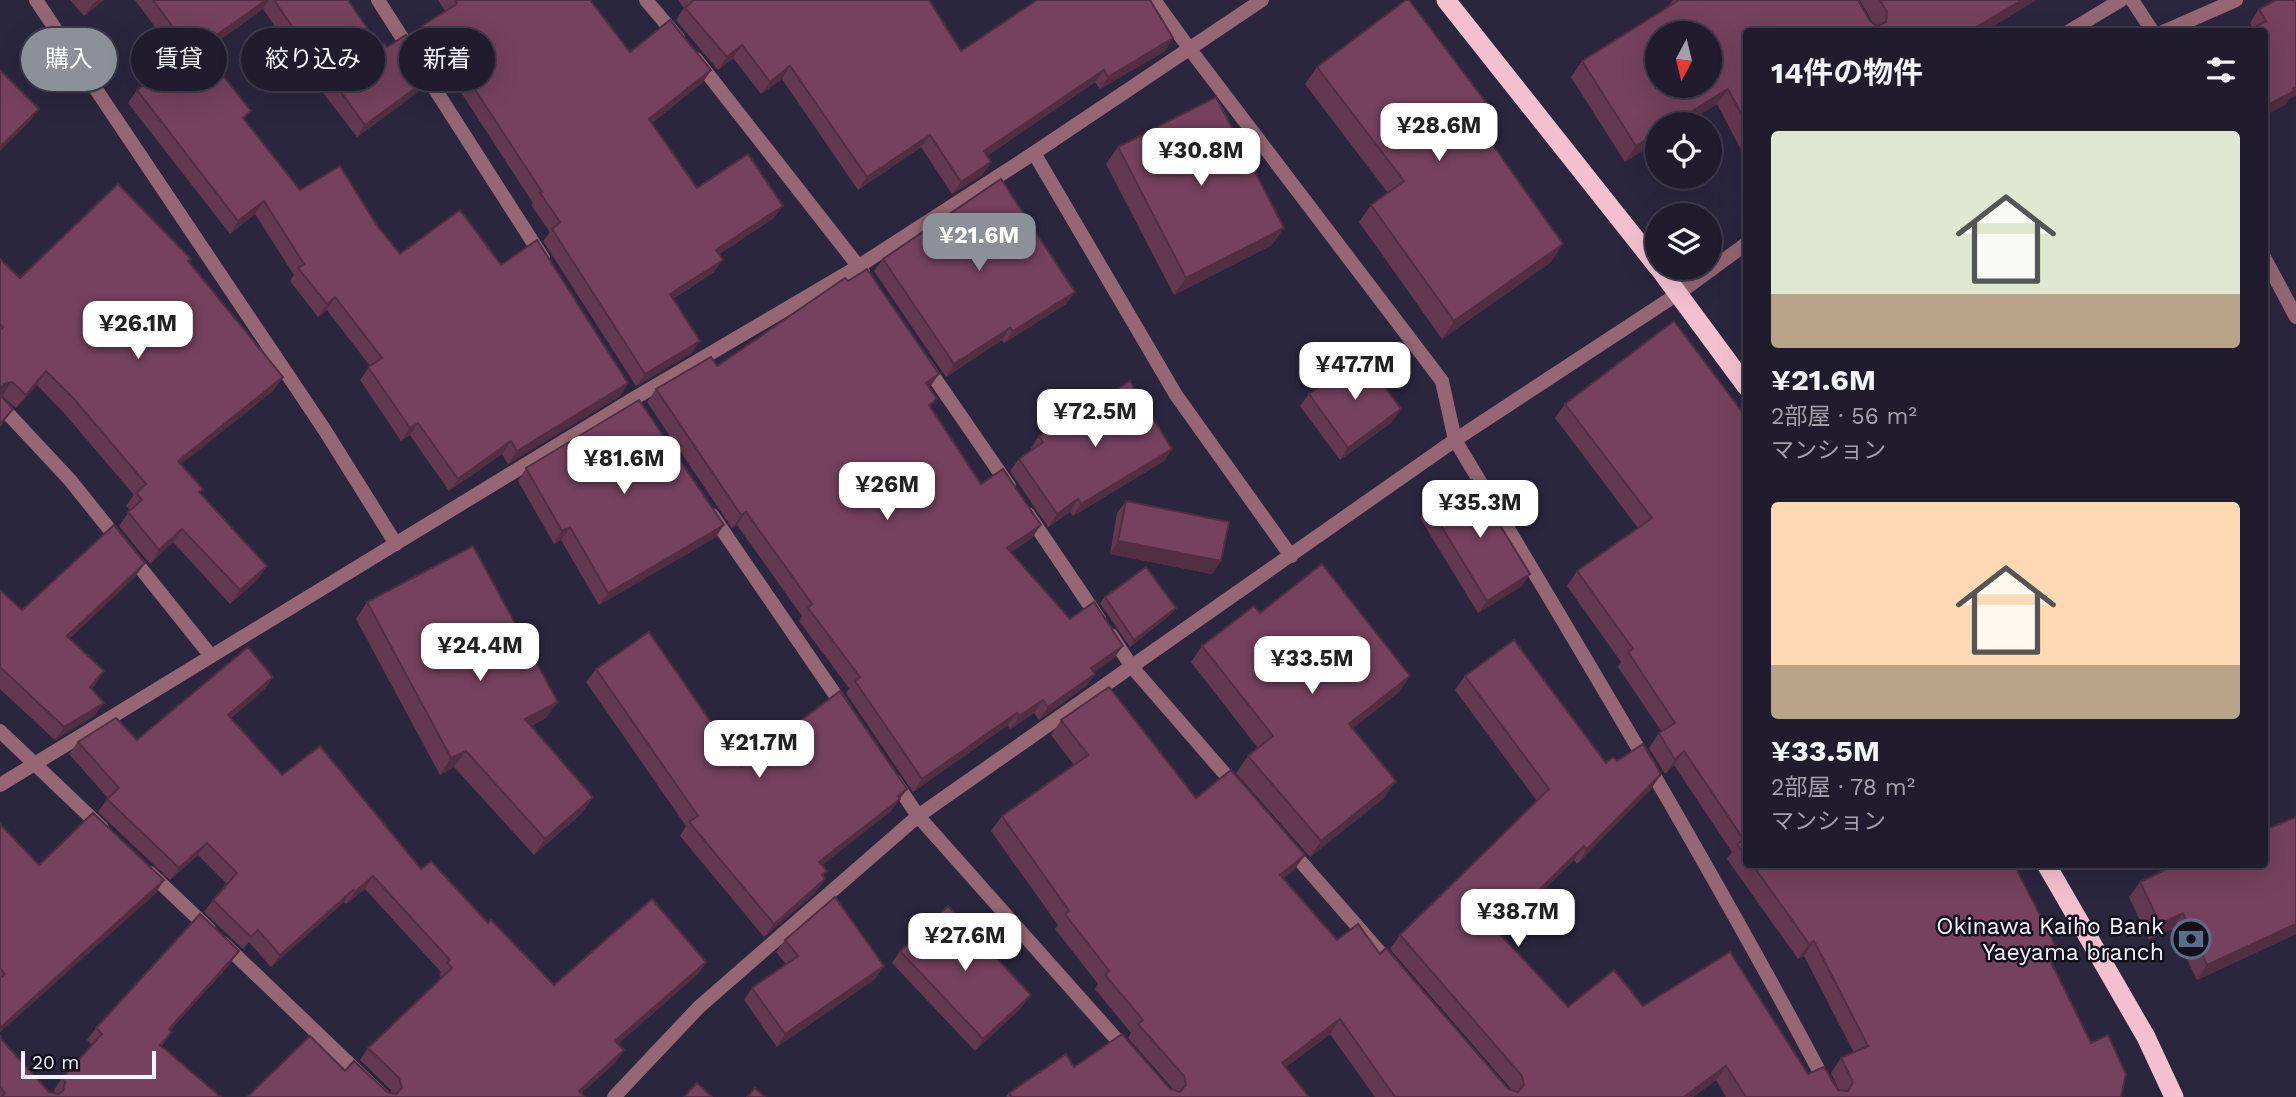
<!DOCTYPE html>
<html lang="ja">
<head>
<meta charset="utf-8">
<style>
  :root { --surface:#201c2e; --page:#2d293a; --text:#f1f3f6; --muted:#a2a1aa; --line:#3d3a4a; --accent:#8c9099 }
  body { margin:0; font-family:"Work Sans","Noto Sans JP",sans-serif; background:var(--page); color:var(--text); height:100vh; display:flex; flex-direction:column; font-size:26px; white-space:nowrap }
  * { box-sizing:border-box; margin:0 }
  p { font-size:23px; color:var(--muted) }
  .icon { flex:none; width:38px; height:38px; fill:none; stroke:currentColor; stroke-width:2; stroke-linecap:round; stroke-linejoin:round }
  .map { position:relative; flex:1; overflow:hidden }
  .panel { position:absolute; left:1743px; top:28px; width:525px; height:840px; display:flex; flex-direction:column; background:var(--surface); border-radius:7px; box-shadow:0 7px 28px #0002,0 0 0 2px var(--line) }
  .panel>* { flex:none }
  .hud { position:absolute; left:21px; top:28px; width:665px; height:63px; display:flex; gap:14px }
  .needle { width:46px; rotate:187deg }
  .controls { position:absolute; left:1645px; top:21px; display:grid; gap:14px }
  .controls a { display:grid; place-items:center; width:77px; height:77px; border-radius:50%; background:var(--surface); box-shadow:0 7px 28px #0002,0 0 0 2px var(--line); font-size:35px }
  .scale { position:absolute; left:21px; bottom:18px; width:135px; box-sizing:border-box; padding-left:7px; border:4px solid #f2f1fe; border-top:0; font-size:19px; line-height:24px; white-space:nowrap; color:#f2f1fe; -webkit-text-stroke:5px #13111b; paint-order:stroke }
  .price { position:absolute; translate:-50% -60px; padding:0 16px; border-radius:14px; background:#fff; color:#222; font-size:23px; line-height:46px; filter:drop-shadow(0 2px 4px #0008) }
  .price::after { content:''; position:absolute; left:50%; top:42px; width:21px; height:16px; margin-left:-10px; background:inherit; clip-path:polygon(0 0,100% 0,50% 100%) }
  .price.current { background:var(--accent); color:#fff }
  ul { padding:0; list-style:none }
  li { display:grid; align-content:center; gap:14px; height:371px; padding:0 28px }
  li span { display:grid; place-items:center; height:217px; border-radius:7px; color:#555 }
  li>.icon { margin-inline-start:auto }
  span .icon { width:126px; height:126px; fill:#fffc; stroke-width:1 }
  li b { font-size:30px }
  h2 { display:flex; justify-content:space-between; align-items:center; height:84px; padding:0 28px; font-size:30px }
  .pill { padding:0 24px; border-radius:32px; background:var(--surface); box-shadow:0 7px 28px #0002,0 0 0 2px var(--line); font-size:24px; line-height:63px }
  .pill.current { background:var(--accent); color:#fff }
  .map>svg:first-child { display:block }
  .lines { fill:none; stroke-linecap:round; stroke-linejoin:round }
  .service { stroke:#966674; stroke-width:14 }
  .minor { stroke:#966674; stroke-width:14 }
  .trunk { stroke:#f4c0cf; stroke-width:19 }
  .wall { fill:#653851 }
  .shaded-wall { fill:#522e42 }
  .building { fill:#75415e; stroke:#522e42; stroke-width:2; fill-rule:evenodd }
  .labels { text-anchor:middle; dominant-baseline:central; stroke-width:5; stroke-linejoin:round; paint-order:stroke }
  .poi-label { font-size:23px; fill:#f2f1fe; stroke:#13111b; text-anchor:end }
</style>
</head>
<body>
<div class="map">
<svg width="2296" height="1097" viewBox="0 0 2296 1097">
  <rect width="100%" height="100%" fill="#2a263e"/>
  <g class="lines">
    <g class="service">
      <polyline points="378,0 543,258"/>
      <polyline points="1154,0 1189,48"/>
      <polyline points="0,405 70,480 211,656"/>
    </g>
    <g class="minor">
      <polyline points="36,0 324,429 396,544"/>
      <polyline points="646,0 678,38"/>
      <polyline points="2132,0 2153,32"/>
      <polyline points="2068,32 2121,0"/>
      <polyline points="2163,32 2236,0"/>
      <path d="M 1189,48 L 1442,381 L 1455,440 C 1585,657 1715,873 1833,1097"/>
      <polyline points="696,59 863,272"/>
      <polyline points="1034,153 1176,395 1291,556"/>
      <polyline points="2264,257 2296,317"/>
      <polyline points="925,364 1009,486"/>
      <polyline points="1028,514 1099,619"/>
      <polyline points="712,515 845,709"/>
      <polyline points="1111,635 1132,667 1238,789"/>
      <polyline points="0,731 102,828"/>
      <polyline points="894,780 918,816 1127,1051"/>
      <polyline points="0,785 633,399 859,266 1034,153 1262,0"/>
      <polyline points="1288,847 1392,966"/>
      <polyline points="150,873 209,929"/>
      <polyline points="223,943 384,1097"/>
      <polyline points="614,1097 699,1007 918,816 1455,440 1679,293 1746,244"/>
    </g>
    <g class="trunk">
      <polyline points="1446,0 1657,266"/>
      <polyline points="1659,268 1746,386"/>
      <polyline points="2046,864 2146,1037 2174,1097"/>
    </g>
  </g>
  <g class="wall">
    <polygon points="70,0 104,0 84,16"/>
    <polygon points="135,0 348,0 380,47 387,47 432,76 423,88 357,137 317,85 316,86 263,9 204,51 245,120 300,190 376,224 400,254 501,265 628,383 620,396 508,464 502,454 449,491 410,435 401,441 360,380 370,366 327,310 318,317 290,281 294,275 255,214 230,234 128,103 137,90 178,58"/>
    <polygon points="438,0 590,0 630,52 711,70 703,82 652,123 697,188 774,218 719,254 714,272 673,299 692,353 636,386 543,241 550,232 531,205 533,203 447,71 439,77 413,38 422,26 445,11"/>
    <polygon points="678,0 929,0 961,51 1165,51 1100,89 1095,82 987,156 991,162 982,175 952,194 921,147 858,190 782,79 761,94 733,58 718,70 676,20 684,8"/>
    <polygon points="1673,0 1858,0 1870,21 1873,23 1860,0 2036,0 1984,32 1746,32 1746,159 1717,104 1685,124 1657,124 1657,142 1625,162 1571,77 1582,61 1667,8"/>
    <polygon points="2296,0 2296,95 2289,99 2285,105 2250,23 2259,9"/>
    <polygon points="1317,67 1479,126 1551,262 1442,339 1359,222 1371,205 1388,193 1305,84"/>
    <polygon points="1118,147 1272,245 1174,295 1106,164"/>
    <polygon points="0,259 20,278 189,261 283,377 273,391 181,464 200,493 267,566 257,580 230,604 173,542 150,564 119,526 130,510 126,506 134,495 64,413 37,385 16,408 2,396 13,409 0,427"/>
    <polygon points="883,259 1075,292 1066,304 1004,343 1002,340 946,377 874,271"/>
    <polygon points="929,387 931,408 981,484 1032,538 1011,552 1070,619 1114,658 1094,672 1095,674 1086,686 1039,720 1034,713 1010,729 1008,725 913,792 846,693 849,688 799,621 802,616 737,525 732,528 647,402 656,389"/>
    <polygon points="1309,394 1392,422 1340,460 1300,406"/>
    <polygon points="1565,404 1745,438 1746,440 1746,864 2014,864 2048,955 2091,1043 2121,1097 1726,1097 1716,1080 1693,1097 1375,1097 1330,1034 1285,1067 1309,1097 1006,1097 1009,1093 1074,1067 1174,1090 1128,1038 1131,1033 1095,989 1098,984 1055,929 1058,925 991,831 1002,816 1074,765 1051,735 1061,720 1196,798 1295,869 1284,878 1337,940 1380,954 1508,1089 1512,1090 1390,949 1400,935 1537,801 1455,690 1465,676 1606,763 1617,761 1661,774 1651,789 1577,864 1574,860 1499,933 1568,1007 1643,1006 1808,1074 1839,1090 1831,1073 1841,1058 1854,1053 1804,956 1798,959 1727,859 1732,852 1674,765 1665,774 1649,748 1659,733 1662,732 1618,667 1621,662 1567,586 1577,571 1638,528 1555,418"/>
    <polygon points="1039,436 1172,449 1164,461 1073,516 1070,512 1048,527 1010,471 1019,459 1032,450 1031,448"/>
    <polygon points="526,468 716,537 599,605 561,540 554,544 518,481"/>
    <polygon points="1126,501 1221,561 1212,574 1110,554 1117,513"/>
    <polygon points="1429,506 1522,586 1478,613 1420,518"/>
    <polygon points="145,563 135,577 69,639 95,685 91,689 94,716 55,740 0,689 0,590 22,610"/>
    <polygon points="1105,597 1171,614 1130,647 1100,603"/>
    <polygon points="367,602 546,718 531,726 593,797 582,813 534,855 454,767 440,775 356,619"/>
    <polygon points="1260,613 1410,676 1399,692 1353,728 1385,797 1310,857 1236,773 1248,756 1258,748 1191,662 1202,646"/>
    <polygon points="596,669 741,766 907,789 890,812 822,865 823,876 815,893 764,937 680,836 686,826 586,682"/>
    <polygon points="265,689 231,718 282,775 421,869 488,923 554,985 706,962 698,974 618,1044 624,1050 615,1063 581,1093 247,1097 345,1071 387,1092 391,1093 391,1090 360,1060 368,1048 442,978 439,975 441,972 365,889 346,904 344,902 271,967 249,942 243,949 204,912 213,900 227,884 198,855 170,880 98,812 108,798 69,754 78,742 137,740"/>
    <polygon points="2296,817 2296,934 2197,980 2172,929 2149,940 2129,897 2140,882"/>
    <polygon points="0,824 39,865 156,893 0,1032"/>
    <polygon points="785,940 884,966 875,979 777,1047 744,1000 752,988 786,964 776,952"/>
    <polygon points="900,951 1022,1007 975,1051 892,963"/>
    <polygon points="230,964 170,1030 162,1046 221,1097 0,1097 0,1035 1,1039 49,1092 55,1093 54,1090 62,1078 92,1045 87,1040 96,1028"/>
  </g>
  <g class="shaded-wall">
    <polygon points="98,0 104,0 84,16 93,4"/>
    <polygon points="266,0 269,0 263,9 192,59 200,47"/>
    <polygon points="2022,0 2036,0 1984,32 1968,32"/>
    <polygon points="1173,38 1165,51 1100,89 1108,77"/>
    <polygon points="742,45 733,58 718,70 727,57"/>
    <polygon points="455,59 447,71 439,77 447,65"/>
    <polygon points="790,66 782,79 761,94 770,82"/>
    <polygon points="711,70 703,82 641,132 649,119"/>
    <polygon points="1104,70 1095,82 975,164 984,151"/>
    <polygon points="432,76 423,88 357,137 365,125"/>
    <polygon points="2296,87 2296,95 2289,99 2285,105 2264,116 2264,107"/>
    <polygon points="1728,89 1717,104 1685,124 1671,124"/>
    <polygon points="39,109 30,121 0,151 0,147"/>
    <polygon points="1491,109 1479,126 1475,120"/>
    <polygon points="1657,133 1657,142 1625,162 1636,146"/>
    <polygon points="930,135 921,147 858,190 867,177"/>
    <polygon points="991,162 982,175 952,194 961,182"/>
    <polygon points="264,201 255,214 230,234 238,221"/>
    <polygon points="783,206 774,218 708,262 716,250"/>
    <polygon points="1284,228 1272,245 1174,295 1186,278"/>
    <polygon points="1563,244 1551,262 1442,339 1454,321"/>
    <polygon points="723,260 714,272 661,306 670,294"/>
    <polygon points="1075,292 1066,304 1004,343 1013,331"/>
    <polygon points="335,297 327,310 318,317 327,304"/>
    <polygon points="1010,328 1002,340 946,377 954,364"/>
    <polygon points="700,341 692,353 636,386 645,374"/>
    <polygon points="46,371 37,385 16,408 26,395"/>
    <polygon points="939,374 930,387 917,396 926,383"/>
    <polygon points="283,377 273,391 169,474 178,461"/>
    <polygon points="12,382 2,396 0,389 4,384"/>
    <polygon points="628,383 620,396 508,464 517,451"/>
    <polygon points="1401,409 1392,422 1340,460 1348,448"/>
    <polygon points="418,423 410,435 401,441 410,428"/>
    <polygon points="511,441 502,454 449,491 458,479"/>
    <polygon points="1172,449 1164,461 1073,516 1081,504"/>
    <polygon points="1078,499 1070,512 1048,527 1057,514"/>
    <polygon points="746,512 737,525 732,528 741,515"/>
    <polygon points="724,525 716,537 599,605 608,593"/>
    <polygon points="1041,525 1032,538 998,561 1007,548"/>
    <polygon points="570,527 561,540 554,544 562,531"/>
    <polygon points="182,529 173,542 150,564 159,550"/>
    <polygon points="1118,541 1221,561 1212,574 1110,554"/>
    <polygon points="145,563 135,577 57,650 67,636"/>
    <polygon points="267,566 257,580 230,604 240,590"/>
    <polygon points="1530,574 1522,586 1478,613 1487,601"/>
    <polygon points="1176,608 1171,614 1130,647 1134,640"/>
    <polygon points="1123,646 1114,658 1082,681 1091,668"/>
    <polygon points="104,671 95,685 80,700 90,687"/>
    <polygon points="1095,674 1086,686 1039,720 1048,707"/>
    <polygon points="1410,676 1399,692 1338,740 1349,724"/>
    <polygon points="273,677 265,689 220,727 228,715"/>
    <polygon points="1043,700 1034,713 1010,729 1019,716"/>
    <polygon points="558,702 546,718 513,736 525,719"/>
    <polygon points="104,703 94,716 55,740 64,727"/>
    <polygon points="1017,713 1008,725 913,792 922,779"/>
    <polygon points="466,751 454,767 440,775 451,758"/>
    <polygon points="1684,751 1674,765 1665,774 1675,760"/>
    <polygon points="1661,774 1651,789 1577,864 1587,849"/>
    <polygon points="1396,781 1385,797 1310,857 1321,841"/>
    <polygon points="907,789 890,812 809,875 819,862"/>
    <polygon points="593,797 582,813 534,855 545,839"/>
    <polygon points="207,843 198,855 170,880 179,868"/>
    <polygon points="1584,846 1574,860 1486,946 1497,931"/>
    <polygon points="1305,855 1295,869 1270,889 1280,875"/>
    <polygon points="373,876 365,889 346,904 355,892"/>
    <polygon points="825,879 815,893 764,937 774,924"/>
    <polygon points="164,880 156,893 0,1032 0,1028"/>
    <polygon points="353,890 344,902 271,967 280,955"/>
    <polygon points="2183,913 2172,929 2149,940 2160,924"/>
    <polygon points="2296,924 2296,934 2197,980 2207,965"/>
    <polygon points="1814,941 1804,956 1798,959 1809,944"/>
    <polygon points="2055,945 2045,959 2045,950"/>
    <polygon points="239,951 230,964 160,1042 169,1029"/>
    <polygon points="706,962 698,974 607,1053 615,1041"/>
    <polygon points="884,966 875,979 777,1047 785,1034"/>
    <polygon points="1031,995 1022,1007 975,1051 983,1039"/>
    <polygon points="1340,1019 1330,1034 1272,1078 1282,1063"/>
    <polygon points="624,1050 615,1063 577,1097 579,1091"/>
    <polygon points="1726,1066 1716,1080 1693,1097 1684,1097"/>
  </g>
  <g class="building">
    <polygon points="153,0 266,0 200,47 251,111 243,118 300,190 340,166 376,224 400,254 460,210 501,265 537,240 628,383 517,451 511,441 458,479 418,423 410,428 368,367 382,358 335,297 327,304 298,268 304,264 264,201 238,221 137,90 189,49"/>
    <polygon points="274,0 348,0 380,47 384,43 387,47 406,35 432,76 365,125 326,72 324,73"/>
    <polygon points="455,0 590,0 630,52 670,20 711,70 649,119 697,188 748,154 783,206 716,250 723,260 670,294 700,341 645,374 552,229 560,222 540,193 542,192 455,59 447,65 422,26 457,4"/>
    <polygon points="694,0 929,0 961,51 1037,0 1150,0 1173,38 1108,77 1104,70 984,151 991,162 961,182 930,135 867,177 790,66 770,82 742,45 727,57 685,8"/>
    <polygon points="1406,0 1409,0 1491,109 1475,120 1563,244 1454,321 1371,205 1404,181 1317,67"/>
    <path d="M 1679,0 L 1858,0 L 1870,21 L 1877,26 L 1886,22 L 1887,12 L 1880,0 L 2022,0 L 1968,32 L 1746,32 L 1746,123 L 1728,89 L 1671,124 L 1657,124 L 1657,133 L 1636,146 L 1582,61 ZM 1657,33 L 1710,33 L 1710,86 L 1657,86 Z"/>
    <polygon points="2276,0 2296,0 2296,87 2293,89 2294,91 2264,107 2264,32 2246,32 2266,21 2259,9"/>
    <polygon points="0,70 39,109 0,147"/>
    <polygon points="1216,97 1284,228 1186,278 1118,147"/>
    <polygon points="1001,179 1075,292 1013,331 1010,328 954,364 883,259"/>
    <polygon points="118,184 191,259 188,261 283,377 178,461 203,489 199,492 267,566 240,590 182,529 159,550 128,512 142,500 136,493 146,484 74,399 46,371 26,395 12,382 4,384 1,388 2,397 13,409 0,424 0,330 3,327 0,324 0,259 20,278"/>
    <polygon points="867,269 939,374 926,383 937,399 929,405 981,484 1003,469 1041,525 1007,548 1070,619 1094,602 1123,646 1091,668 1095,674 1048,707 1043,700 1019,716 1017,713 922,779 855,681 860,677 808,608 812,604 746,512 741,515 656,389 711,357 717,366 845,278 848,281"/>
    <polygon points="1674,321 1746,417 1746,431 1743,434 1746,440 1746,857 1737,844 1744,840 1684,751 1675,760 1659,733 1675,723 1628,652 1633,649 1577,571 1652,518 1565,404"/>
    <polygon points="1362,356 1401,409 1348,448 1309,394"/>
    <polygon points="1130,381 1172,449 1081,504 1078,499 1057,514 1019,459 1043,442 1039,436"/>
    <polygon points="639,400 724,525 608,593 570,527 562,531 526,468"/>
    <polygon points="1472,480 1530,574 1487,601 1429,506"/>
    <polygon points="1126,501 1229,522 1221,561 1118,541"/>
    <polygon points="114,525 145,563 67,636 104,671 90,687 104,703 64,727 0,667 0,590 22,610"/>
    <polygon points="473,546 558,702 525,719 593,797 545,839 466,751 451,758 367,602"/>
    <polygon points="1322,564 1410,676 1349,724 1396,781 1321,841 1248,756 1273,736 1202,646 1254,606 1260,613"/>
    <polygon points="1146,567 1176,608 1134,640 1105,597"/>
    <polygon points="649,632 741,766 840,691 907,789 898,796 900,799 819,862 827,871 822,875 825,879 774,924 689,822 698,816 596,669"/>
    <polygon points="1514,640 1606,763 1613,757 1617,761 1643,744 1661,774 1587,849 1584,846 1497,931 1568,1007 1614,970 1643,1006 1730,952 1808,1074 1824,1067 1838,1090 1848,1091 1853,1082 1841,1058 1868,1046 1814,941 1809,944 1752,864 2014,864 2055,945 2045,950 2091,1043 2108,1035 2126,1074 2121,1097 1746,1097 1726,1066 1684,1097 1395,1097 1340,1019 1282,1063 1309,1097 1012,1097 1009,1093 1066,1054 1074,1067 1122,1034 1170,1089 1180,1092 1186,1085 1184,1076 1138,1024 1143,1020 1105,975 1109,971 1065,914 1069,911 1002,816 1088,755 1061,720 1109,687 1196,798 1231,770 1305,855 1280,875 1337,940 1358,924 1380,954 1386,948 1508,1089 1518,1092 1524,1085 1522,1076 1400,935 1549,789 1465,676"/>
    <polygon points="248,647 273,677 228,715 282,775 320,746 421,869 431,861 488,923 491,920 554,985 652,899 706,962 615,1041 624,1050 579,1091 585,1097 247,1097 310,1036 345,1071 354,1061 387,1092 396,1094 402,1088 399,1078 368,1048 452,968 447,963 450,960 373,876 355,892 353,890 280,955 258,930 251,937 213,900 237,873 207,843 179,868 107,799 119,788 78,742 116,718 137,740"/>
    <polygon points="93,813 164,880 0,1028 0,978 5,974 0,968 0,824 39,865"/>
    <polygon points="2296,817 2296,924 2207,965 2183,913 2160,924 2140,882 2177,864 2264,864 2264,825 2267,829"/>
    <polygon points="835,897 884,966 785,1034 752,988 798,956 785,940"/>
    <polygon points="948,906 1031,995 983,1039 900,951"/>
    <polygon points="200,914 239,951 169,1029 172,1032 160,1045 221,1097 1,1097 5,1093 0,1087 0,1035 1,1039 49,1092 58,1094 63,1091 65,1082 62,1078 102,1034 96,1028"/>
    <polygon points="697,1083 712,1097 684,1097"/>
    <polygon points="755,1088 765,1097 747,1097"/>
  </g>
  <defs>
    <g id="bank-ring" transform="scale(2.0125)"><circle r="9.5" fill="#13111b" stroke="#5c6f8a" stroke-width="1.5"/><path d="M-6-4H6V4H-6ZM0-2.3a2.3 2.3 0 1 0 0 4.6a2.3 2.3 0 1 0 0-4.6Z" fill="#5c6f8a"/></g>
  </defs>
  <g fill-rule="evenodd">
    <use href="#bank-ring" x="2191" y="939"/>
  </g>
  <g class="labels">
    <g class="poi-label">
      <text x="2164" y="926">Okinawa Kaiho Bank<tspan x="2164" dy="26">Yaeyama branch</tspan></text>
    </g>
  </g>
</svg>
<div class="controls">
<a><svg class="needle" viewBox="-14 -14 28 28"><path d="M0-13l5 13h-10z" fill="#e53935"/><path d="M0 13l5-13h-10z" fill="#a2a1aa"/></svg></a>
<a><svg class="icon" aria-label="locate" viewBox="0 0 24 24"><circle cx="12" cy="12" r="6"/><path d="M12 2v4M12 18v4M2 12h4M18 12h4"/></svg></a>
<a><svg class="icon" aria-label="layers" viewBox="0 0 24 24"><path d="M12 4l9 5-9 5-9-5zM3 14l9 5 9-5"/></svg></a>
</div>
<div class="scale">20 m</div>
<b class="price" style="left:1439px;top:163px">¥28.6M</b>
<b class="price" style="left:1201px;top:188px">¥30.8M</b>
<b class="price current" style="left:979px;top:273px">¥21.6M</b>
<b class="price" style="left:138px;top:361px">¥26.1M</b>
<b class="price" style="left:1355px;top:402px">¥47.7M</b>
<b class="price" style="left:1095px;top:449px">¥72.5M</b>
<b class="price" style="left:624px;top:496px">¥81.6M</b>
<b class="price" style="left:887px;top:522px">¥26M</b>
<b class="price" style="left:1480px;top:540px">¥35.3M</b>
<b class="price" style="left:480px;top:683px">¥24.4M</b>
<b class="price" style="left:1312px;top:696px">¥33.5M</b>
<b class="price" style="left:759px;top:780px">¥21.7M</b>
<b class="price" style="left:1518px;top:949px">¥38.7M</b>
<b class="price" style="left:965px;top:973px">¥27.6M</b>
<div class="hud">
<a class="pill current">購入</a>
<a class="pill">賃貸</a>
<a class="pill">絞り込み</a>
<a class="pill">新着</a>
</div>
<section class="panel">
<h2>14件の物件<svg class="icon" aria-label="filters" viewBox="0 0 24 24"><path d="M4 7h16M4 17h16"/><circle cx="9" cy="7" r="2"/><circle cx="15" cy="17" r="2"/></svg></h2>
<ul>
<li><span style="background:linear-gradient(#dfe7d0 75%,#b9a48a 0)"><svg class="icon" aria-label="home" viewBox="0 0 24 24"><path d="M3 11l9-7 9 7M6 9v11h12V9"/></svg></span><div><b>¥21.6M</b><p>2部屋 · 56 m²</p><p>マンション</p></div></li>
<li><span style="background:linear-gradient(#ffd9b3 75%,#b9a48a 0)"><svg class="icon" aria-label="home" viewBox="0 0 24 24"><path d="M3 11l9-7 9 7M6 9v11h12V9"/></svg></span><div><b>¥33.5M</b><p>2部屋 · 78 m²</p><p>マンション</p></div></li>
</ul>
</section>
</div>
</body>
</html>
